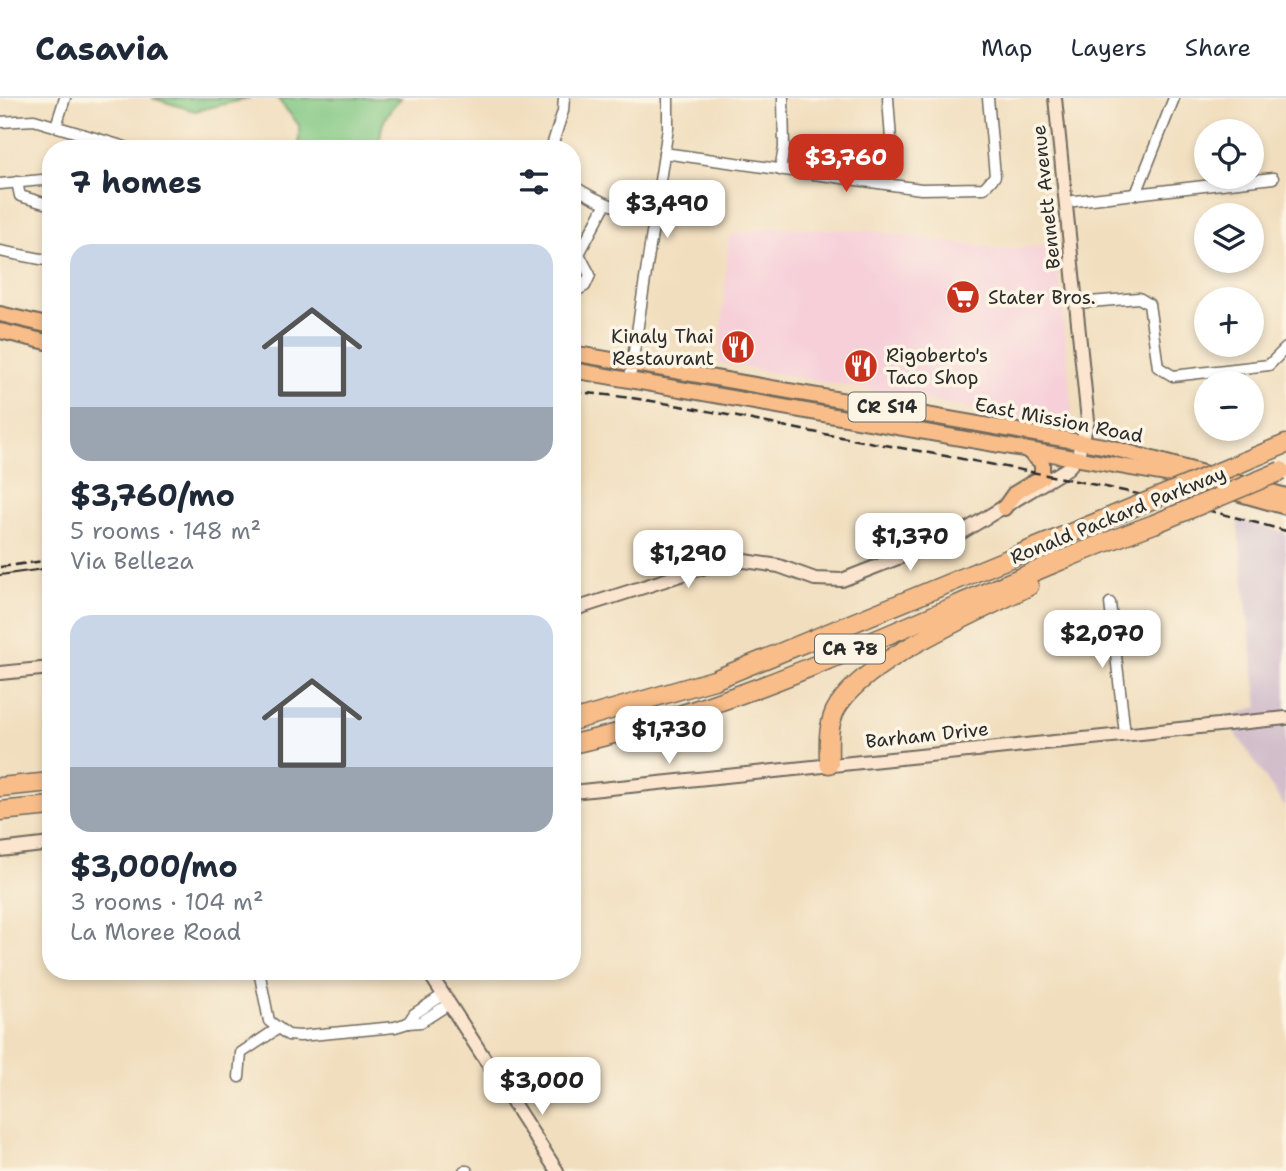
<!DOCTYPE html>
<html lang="en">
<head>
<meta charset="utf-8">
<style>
  :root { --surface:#fff; --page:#f6f6f7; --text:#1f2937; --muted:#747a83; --line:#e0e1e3; --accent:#c8321e }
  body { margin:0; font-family:"Shantell Sans",sans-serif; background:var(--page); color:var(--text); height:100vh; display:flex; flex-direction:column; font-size:26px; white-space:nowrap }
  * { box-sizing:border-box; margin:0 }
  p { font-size:23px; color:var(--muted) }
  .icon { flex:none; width:38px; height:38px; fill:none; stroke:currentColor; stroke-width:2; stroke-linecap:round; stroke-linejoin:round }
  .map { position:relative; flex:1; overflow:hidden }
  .sheet { position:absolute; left:42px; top:42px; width:539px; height:840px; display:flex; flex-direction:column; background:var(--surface); border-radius:28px; box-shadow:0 4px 10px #0003 }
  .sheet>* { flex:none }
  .buttons { position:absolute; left:1194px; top:21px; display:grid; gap:14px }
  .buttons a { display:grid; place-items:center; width:70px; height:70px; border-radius:50%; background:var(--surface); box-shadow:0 4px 10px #0003; font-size:35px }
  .price { position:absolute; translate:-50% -60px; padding:0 16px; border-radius:14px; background:#fff; color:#222; font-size:23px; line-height:46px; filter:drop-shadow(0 2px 4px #0008) }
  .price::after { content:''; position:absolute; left:50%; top:42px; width:21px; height:16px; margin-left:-10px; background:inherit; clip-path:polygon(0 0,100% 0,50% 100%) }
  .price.on { background:var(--accent); color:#fff }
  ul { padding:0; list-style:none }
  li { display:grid; align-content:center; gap:14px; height:371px; padding:0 28px }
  li span { display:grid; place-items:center; height:217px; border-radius:21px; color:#555 }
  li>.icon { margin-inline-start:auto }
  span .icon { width:126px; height:126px; fill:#fffc; stroke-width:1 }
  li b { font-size:30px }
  h2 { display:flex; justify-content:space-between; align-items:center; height:84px; padding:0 28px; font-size:30px }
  header { display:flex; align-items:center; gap:42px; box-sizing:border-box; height:98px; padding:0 35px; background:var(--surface); border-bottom:2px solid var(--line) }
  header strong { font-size:33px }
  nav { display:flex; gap:38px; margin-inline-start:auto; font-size:24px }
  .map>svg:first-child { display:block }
  .built { fill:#f6cfd9 }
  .industrial { fill:#d1bdcb }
  .green { fill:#7fc681; stroke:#557856; stroke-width:2 }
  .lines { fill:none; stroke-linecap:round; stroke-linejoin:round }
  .street-casing { stroke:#706a5e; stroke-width:13 }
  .secondary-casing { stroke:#706a5e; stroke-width:16 }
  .primary-casing { stroke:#706a5e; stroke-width:18 }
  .highway-casing { stroke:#706a5e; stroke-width:21 }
  .street { stroke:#fff; stroke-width:10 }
  .secondary { stroke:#fce5cf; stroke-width:12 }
  .primary { stroke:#f8bd88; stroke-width:14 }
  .highway { stroke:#f8bd88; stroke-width:18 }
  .tram { stroke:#2b2b2b; stroke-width:2 }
  .rail { stroke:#2b2b2b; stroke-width:2.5; stroke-dasharray:10 5; stroke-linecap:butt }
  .highway-bridge-casing { stroke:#706a5e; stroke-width:21; stroke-linecap:butt }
  .highway-bridge { stroke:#f8bd88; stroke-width:18 }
  .labels { text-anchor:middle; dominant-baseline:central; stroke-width:7; stroke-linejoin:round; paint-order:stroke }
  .shield { fill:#fcf5e5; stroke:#6a6863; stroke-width:2 }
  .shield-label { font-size:18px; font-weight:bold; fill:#2b2b2b }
  .street-label { font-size:19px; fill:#2b2b2b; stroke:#fcf5e5 }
  .poi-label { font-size:19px; fill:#2b2b2b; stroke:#fcf5e5; text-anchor:start }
</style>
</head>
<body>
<header>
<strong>Casavia</strong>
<nav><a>Map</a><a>Layers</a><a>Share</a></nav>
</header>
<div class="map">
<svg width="1286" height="1073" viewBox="0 0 1286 1073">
  <rect width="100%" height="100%" fill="#fcf5e5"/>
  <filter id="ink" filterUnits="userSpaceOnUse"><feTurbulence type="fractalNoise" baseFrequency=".0143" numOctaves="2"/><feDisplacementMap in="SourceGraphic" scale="14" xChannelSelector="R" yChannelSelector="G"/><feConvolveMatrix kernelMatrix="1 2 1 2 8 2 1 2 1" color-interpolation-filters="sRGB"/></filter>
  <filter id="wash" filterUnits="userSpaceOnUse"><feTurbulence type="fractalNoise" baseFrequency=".00686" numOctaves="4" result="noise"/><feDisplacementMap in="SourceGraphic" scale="28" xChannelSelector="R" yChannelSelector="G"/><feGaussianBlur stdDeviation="1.57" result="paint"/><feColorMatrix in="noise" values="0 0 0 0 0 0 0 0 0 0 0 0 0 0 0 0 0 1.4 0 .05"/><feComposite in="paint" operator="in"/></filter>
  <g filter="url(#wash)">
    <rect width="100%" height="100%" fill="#f1debe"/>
    <polygon class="built" points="768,129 872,133 999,151 1056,148 1072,312 1069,328 719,265 729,138"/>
    <polygon class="industrial" points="1237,421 1286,435 1286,711 1225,619 1258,609"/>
    <g class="green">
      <polygon points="152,0 250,0 195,13"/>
      <path d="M 277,0 L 401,0 C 385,15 379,28 380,51 L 299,51 L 299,27 Z"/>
    </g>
  </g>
  <g filter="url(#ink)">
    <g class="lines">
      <g class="street-casing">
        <g id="street">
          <polyline points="0,24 34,22 132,51"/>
          <polyline points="56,28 65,0"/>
          <polyline points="551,51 563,13 564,0"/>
          <polyline points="664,55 921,91 984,90 995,78 988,0"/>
          <polyline points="780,72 784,50 783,0"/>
          <polyline points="17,84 20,98 51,107"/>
          <polyline points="0,86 42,82 51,84"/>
          <polyline points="887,86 891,42 888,0"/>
          <path d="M 572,87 C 602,107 619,111 655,116"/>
          <polyline points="1136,96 1174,0"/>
          <polyline points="1066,104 1273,80"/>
          <polyline points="0,153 51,163"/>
          <polyline points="572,153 579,156 590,177 585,188 572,195"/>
          <polyline points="579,156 605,107"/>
          <polyline points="1077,205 1139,200 1149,206 1158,269 1173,278 1269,267 1286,250"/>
          <polyline points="630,280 668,30 668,0"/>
          <polyline points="1110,505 1125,636"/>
          <polyline points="259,873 269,923 288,937 300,938 395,929 408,925"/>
          <polyline points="443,897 414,916 408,925 421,924 449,906"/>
          <polyline points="239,979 241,955 277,931"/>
          <polyline points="464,1073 467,1073"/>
        </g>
      </g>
      <g class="secondary-casing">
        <g id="secondary">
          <polyline points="572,512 715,466 745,463 779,468 815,481 842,482 959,436 1068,370 1077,360 1088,323 1055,0"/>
          <polyline points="0,575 51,570"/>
          <polyline points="572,694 1286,620"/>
          <polyline points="0,752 51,746"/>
          <polyline points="428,873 557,1073"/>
        </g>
      </g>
      <g class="primary-casing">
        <g id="primary">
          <polyline points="0,216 51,228"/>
          <polyline points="0,233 51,245"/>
          <polyline points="572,255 1109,349 1286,398"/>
          <polyline points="572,272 1177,378 1286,409"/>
          <polyline points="1004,410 1014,396 1042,379 1042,365 1027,352"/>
        </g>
      </g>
      <g class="highway-casing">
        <g id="highway">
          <polyline points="1245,363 1286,346"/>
          <polyline points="572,623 714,582 1117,416"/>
          <path d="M 572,646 C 775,602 960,497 1154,426"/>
          <path d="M 829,666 C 829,648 827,630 835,613 C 861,562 978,515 1029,488"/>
          <polyline points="0,689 51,684"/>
          <polyline points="0,713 51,708"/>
        </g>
      </g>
      <use href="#street" class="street"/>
      <use href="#secondary" class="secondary"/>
      <use href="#primary" class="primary"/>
      <use href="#highway" class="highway"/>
      <polyline class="tram" points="0,477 51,470"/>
      <g class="rail">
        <path d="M 572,294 C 656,299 741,321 824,336 C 979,364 1134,390 1286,433"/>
        <polyline points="0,469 51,462"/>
      </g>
      <g class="highway-bridge-casing">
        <g id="highway-bridge">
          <polyline points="1117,416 1245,363"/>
          <polyline points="1154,426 1281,373"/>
        </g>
      </g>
      <use href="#highway-bridge" class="highway-bridge"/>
    </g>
  </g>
  <defs>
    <g id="supermarket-disc" transform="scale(1.75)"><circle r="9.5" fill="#c8321e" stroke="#fcf5e5"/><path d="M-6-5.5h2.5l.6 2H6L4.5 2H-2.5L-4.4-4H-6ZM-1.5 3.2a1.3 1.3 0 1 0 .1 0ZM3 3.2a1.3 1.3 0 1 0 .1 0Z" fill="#fff"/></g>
    <g id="restaurant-disc" transform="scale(1.75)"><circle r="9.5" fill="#c8321e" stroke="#fcf5e5"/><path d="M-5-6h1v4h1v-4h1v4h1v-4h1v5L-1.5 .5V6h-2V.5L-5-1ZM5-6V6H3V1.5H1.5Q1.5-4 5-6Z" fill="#fff"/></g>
  </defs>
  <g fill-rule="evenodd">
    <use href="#supermarket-disc" x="963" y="199"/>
    <use href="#restaurant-disc" x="738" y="249"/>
    <use href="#restaurant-disc" x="861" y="268"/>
  </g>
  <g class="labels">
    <g class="shield">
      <rect x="848.5" y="294.5" width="77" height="29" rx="5"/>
      <rect x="815" y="536.5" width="70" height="29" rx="5"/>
    </g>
    <g class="shield-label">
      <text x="887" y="309">CR S14</text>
      <text x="850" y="551">CA 78</text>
    </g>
    <g class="street-label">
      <text transform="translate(1046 99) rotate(-96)">Bennett Avenue</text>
      <text transform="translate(1059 322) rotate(11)">East Mission Road</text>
      <text transform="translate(1118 417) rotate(-22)">Ronald Packard Parkway</text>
      <text transform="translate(927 637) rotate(-6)">Barham Drive</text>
    </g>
    <g class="poi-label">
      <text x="988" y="199">Stater Bros.</text>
      <text x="714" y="238" text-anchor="end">Kinaly Thai<tspan x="714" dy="22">Restaurant</tspan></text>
      <text x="886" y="257">Rigoberto's<tspan x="886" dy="22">Taco Shop</tspan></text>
    </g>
  </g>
</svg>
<div class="buttons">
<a><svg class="icon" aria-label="locate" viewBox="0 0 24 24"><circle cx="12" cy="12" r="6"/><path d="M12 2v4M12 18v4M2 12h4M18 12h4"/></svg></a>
<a><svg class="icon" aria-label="layers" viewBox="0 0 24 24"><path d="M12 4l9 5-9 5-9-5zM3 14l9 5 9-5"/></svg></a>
<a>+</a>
<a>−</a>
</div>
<b class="price on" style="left:846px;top:96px">$3,760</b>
<b class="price" style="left:667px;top:142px">$3,490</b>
<b class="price" style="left:910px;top:475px">$1,370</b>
<b class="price" style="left:688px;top:492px">$1,290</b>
<b class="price" style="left:1102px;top:572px">$2,070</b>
<b class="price" style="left:669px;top:668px">$1,730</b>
<b class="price" style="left:542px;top:1019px">$3,000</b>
<section class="sheet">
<h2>7 homes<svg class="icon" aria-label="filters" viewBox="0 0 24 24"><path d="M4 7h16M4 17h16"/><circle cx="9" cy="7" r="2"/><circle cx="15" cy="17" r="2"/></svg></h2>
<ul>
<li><span style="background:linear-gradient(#c9d6e8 75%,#9aa5b1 0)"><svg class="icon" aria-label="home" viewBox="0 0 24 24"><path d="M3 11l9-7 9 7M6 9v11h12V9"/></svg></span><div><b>$3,760/mo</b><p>5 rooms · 148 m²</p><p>Via Belleza</p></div></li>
<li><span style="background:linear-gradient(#c9d6e8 70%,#9aa5b1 0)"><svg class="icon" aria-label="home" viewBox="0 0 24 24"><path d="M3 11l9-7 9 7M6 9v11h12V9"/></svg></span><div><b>$3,000/mo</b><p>3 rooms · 104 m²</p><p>La Moree Road</p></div></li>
</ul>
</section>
</div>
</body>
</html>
